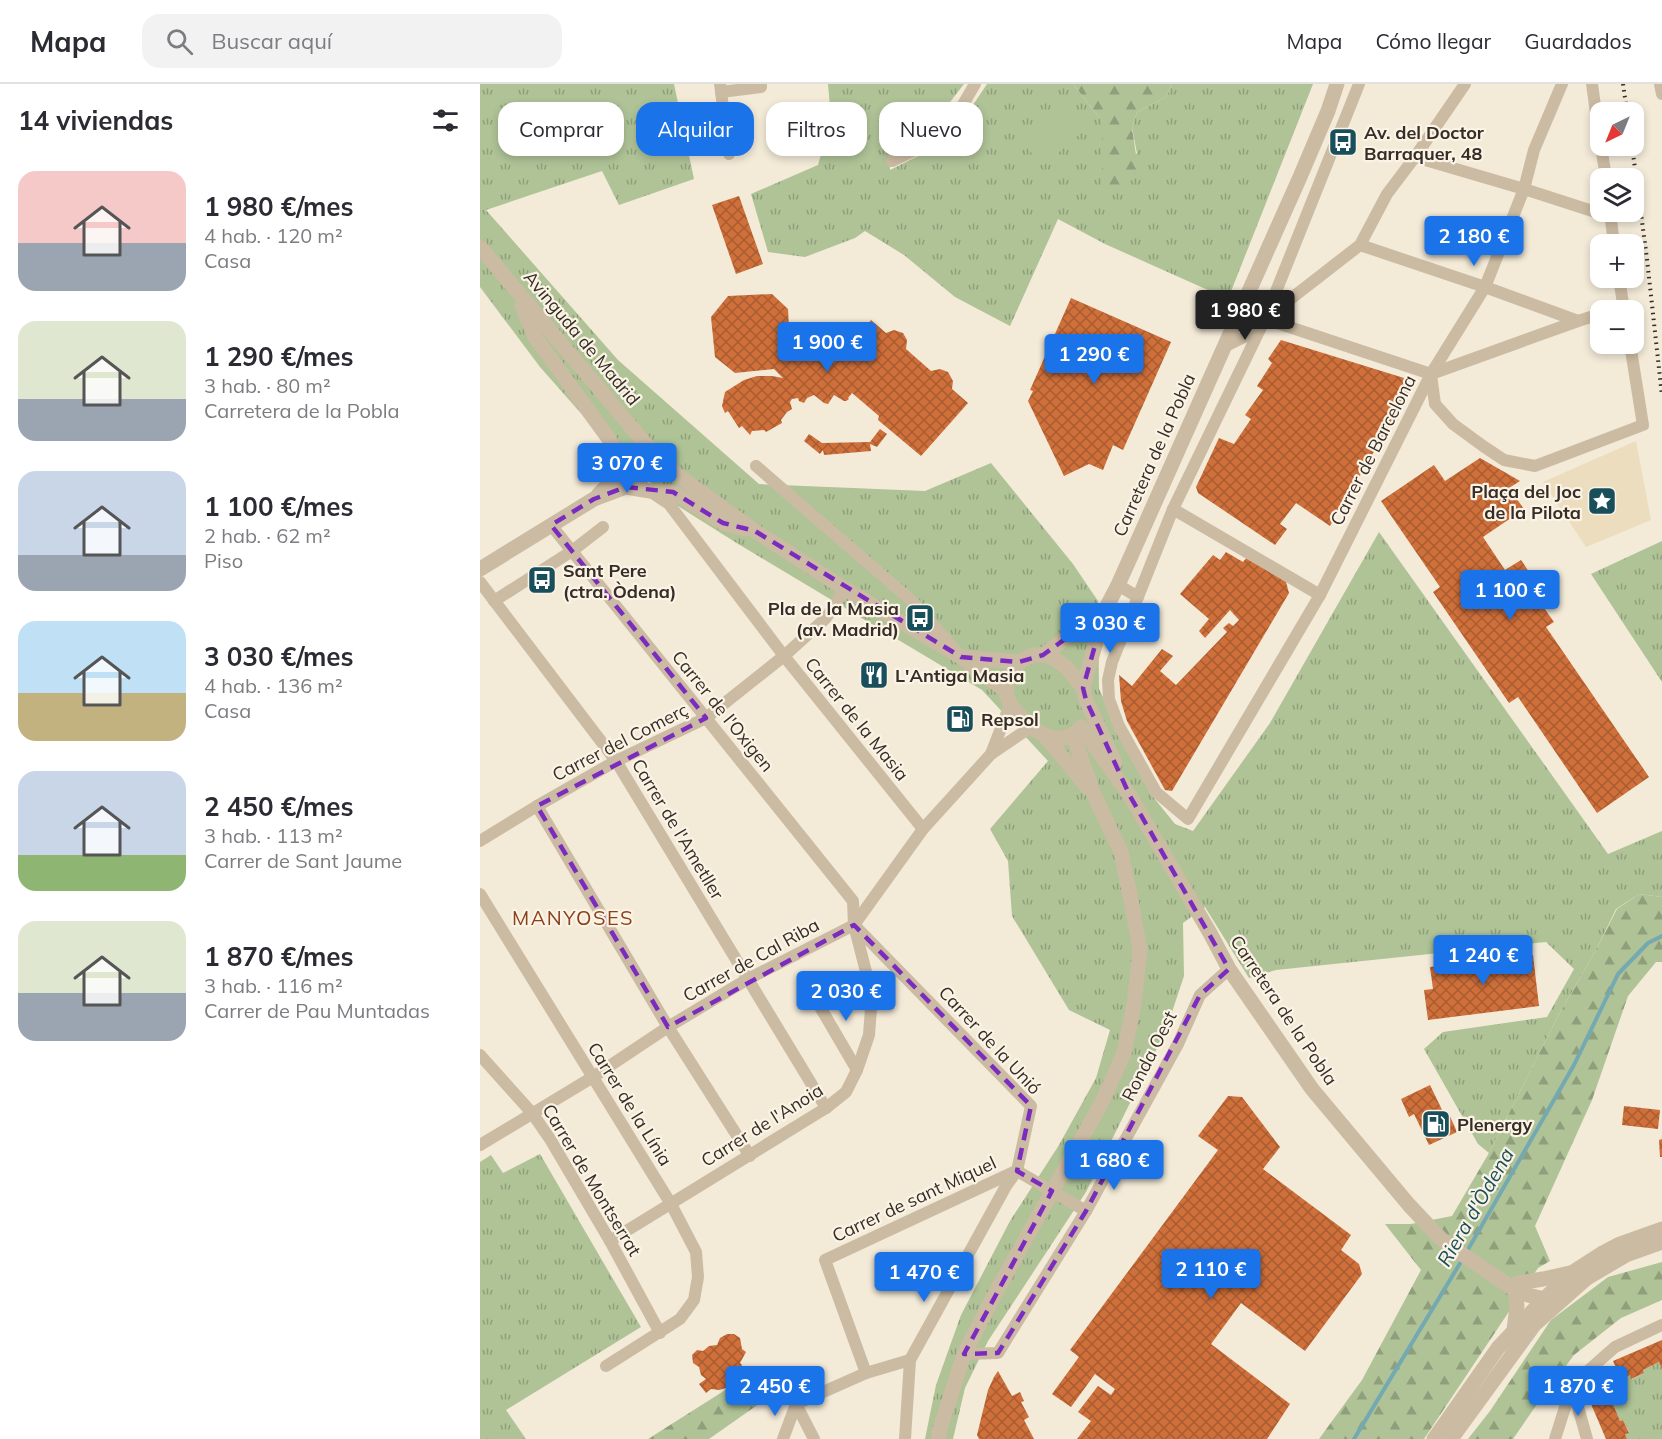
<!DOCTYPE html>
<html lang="es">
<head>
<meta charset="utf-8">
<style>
  :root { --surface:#fff; --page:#f2f2f3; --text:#2b2b33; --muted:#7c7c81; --line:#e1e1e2; --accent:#1a73e8 }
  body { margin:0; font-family:Mulish,sans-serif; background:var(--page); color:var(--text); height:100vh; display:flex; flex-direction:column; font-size:22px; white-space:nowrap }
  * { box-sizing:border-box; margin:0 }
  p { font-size:20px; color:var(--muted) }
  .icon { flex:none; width:33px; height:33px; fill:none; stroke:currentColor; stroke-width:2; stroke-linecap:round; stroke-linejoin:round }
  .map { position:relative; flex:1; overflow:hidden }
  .drawer { display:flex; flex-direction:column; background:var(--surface); width:480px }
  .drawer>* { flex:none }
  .top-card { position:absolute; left:18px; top:18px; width:570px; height:54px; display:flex; gap:12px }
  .needle { width:39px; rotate:223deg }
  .fabs { position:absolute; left:1110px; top:18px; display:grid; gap:12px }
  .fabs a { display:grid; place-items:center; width:54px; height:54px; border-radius:12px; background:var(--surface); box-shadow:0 3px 9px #0003; font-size:30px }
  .price { position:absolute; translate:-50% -51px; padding:0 14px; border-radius:6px; background:var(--accent); color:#fff; font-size:20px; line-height:39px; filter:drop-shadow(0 2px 3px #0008) }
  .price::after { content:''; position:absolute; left:50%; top:36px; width:18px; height:14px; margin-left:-9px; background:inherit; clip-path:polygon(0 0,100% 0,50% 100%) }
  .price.active { background:#222; color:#fff }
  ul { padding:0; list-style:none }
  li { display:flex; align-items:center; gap:18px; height:150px; padding:0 18px }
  li span { display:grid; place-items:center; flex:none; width:168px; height:120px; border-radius:18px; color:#555 }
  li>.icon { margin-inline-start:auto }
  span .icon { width:72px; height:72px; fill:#fffc; stroke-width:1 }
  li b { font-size:26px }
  h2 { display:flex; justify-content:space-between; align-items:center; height:72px; padding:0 18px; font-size:26px }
  .tag { padding:0 21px; border-radius:18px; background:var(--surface); box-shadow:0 3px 9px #0003; font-size:21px; line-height:54px }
  .tag.active { background:var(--accent); color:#fff }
  header { display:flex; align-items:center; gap:36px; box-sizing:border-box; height:84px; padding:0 30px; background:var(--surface); border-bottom:2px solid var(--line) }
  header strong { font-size:28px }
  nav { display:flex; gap:33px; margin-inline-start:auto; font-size:21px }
  .search { width:420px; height:54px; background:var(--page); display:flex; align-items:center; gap:15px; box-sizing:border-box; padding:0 21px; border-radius:18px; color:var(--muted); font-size:22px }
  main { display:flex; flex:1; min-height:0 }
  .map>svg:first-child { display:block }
  .grass { fill:url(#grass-tufts) }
  .forest { fill:url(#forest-firs) }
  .pitch { fill:#afc397 }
  .plaza { fill:#ecddbe }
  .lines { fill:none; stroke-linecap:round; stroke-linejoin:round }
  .stream { stroke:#75a9b2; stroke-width:4 }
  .building { fill:url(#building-cross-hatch) }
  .minor { stroke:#ccbba3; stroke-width:12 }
  .tertiary { stroke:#ccbba3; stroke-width:15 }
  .rail { stroke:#362d26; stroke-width:4; stroke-dasharray:1.5 4.5; stroke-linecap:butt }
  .minor-bridge { stroke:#ccbba3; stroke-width:12 }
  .marked { fill:none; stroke:#7b2cbf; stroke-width:4.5; stroke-dasharray:12 8; stroke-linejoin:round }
  .labels { text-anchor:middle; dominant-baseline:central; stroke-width:4.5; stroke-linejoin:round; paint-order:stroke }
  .poi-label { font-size:18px; font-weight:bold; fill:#362d26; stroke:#fbf3e5; text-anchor:start }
  .street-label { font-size:18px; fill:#362d26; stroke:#fbf3e5 }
  .neighbourhood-label { font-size:20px; letter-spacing:1.5px; fill:#8b4119; stroke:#fbf3e5 }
  .water-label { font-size:20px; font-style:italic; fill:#184f5b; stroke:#fbf3e5 }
</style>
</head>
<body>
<header>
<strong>Mapa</strong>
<div class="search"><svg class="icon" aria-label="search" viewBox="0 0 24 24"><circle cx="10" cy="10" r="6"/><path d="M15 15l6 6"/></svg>Buscar aquí</div>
<nav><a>Mapa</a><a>Cómo llegar</a><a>Guardados</a></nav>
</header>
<main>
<section class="drawer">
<h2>14 viviendas<svg class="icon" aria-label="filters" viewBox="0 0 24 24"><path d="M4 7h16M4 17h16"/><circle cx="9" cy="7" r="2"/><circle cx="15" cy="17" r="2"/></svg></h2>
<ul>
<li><span style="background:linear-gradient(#f6c9c9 60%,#9aa5b1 0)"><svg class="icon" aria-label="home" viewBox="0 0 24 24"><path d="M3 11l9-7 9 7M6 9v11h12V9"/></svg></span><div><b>1 980 €/mes</b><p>4 hab. · 120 m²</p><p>Casa</p></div></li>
<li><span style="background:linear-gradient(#dfe7d0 65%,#9aa5b1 0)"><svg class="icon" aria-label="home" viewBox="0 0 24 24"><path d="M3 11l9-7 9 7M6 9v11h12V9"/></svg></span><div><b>1 290 €/mes</b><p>3 hab. · 80 m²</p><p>Carretera de la Pobla</p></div></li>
<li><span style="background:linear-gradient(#c9d6e8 70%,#9aa5b1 0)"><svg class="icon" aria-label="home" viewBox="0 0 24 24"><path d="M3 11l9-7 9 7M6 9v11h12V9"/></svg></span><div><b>1 100 €/mes</b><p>2 hab. · 62 m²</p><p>Piso</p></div></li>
<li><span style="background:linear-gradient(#bfe0f5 60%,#c2b280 0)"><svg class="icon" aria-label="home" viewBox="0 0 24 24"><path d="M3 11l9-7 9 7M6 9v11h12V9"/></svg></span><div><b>3 030 €/mes</b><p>4 hab. · 136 m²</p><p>Casa</p></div></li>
<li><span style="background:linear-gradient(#c9d6e8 70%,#8fb573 0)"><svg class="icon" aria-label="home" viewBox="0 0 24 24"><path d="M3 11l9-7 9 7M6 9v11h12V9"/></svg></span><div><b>2 450 €/mes</b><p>3 hab. · 113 m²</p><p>Carrer de Sant Jaume</p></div></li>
<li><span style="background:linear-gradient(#dfe7d0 60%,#9aa5b1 0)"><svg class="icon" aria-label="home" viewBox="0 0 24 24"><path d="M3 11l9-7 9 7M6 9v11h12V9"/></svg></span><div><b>1 870 €/mes</b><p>3 hab. · 116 m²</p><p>Carrer de Pau Muntadas</p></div></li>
</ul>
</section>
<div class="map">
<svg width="1182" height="1355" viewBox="0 0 1182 1355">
  <defs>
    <pattern id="grass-tufts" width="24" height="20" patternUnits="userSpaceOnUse" patternTransform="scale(1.5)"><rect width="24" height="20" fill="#afc397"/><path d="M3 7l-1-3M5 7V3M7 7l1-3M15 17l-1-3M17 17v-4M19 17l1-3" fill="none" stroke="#8f9f7b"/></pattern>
    <pattern id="forest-firs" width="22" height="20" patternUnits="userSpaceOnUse" patternTransform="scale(1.5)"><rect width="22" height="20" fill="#afc397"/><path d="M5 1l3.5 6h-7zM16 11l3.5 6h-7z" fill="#8f9f7b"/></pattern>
    <pattern id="building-cross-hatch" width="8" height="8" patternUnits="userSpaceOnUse" patternTransform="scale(1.5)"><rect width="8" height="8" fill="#cf6f3a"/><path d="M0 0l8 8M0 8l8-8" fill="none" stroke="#a95c31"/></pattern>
  </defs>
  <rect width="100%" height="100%" fill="#f3ead8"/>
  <g class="grass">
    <polygon points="0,0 194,0 214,95 139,121 122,87 6,126 138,276 279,400 445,407 511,379 593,480 618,517 619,605 670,709 695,740 713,747 790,639 899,448 1128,770 1182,747 1182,813 1159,810 1136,825 1118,862 1077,934 1009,1069 998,1060 944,965 963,948 1067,933 1094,885 1066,858 796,886 769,894 725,823 703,839 704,892 686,946 606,1108 508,1257 485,1304 473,1355 445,1355 456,1301 481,1231 530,1137 579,1061 616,994 630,946 589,926 532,832 528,777 510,745 568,677 502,606 255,458 198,422 137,370 60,283 0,203"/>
    <polygon points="348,0 484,0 450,44 410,68 410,86 448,67 485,33 507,0 593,0 622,37 622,113 657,69 652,44 657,28 686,13 692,0 833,0 748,215 625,160 578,135 530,242 475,213 424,171 385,147 375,154 325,173 288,168 271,110 338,81 351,35"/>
    <polygon points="1182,457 1182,598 1111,490"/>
    <polygon points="60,1070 161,1243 26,1326 46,1355 0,1355 0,1078 11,1071 23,1089"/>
    <polygon points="1179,1278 1182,1281 1182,1355 1147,1355 1145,1350 1149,1348 1143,1336 1140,1337 1133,1320 1136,1318 1131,1306 1127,1307 1123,1298 1139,1292 1141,1295 1150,1291 1152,1295 1164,1289 1163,1286"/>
  </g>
  <g class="forest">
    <polygon points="593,0 692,0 686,13 657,28 652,44 658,84 648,102 637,108 622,114 622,37"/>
    <polygon points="1159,810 1182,813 1182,878 1176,878 1148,912 1112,1016 1055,1142 1070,1177 1058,1184 944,1355 839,1355 882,1296 941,1186 905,1140 931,1140 972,1132 1009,1069 1077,934 1118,862 1137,825"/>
    <polygon points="1182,1178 1182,1216 1141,1234 1094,1271 1053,1326 1033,1355 988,1355 1010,1327 1071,1236 1128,1193"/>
    <polygon points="269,1291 283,1317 229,1355 168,1355"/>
  </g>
  <polygon class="pitch" points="579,23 602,48 563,82 541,57"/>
  <polygon class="plaza" points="1156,357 1171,436 1106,463 1063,398"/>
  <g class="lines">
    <g class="stream">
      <polyline points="986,1169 1094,981 1138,890 1168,859 1182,852"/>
      <polyline points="874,1355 982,1176"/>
    </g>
  </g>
  <g class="building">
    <polygon points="259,112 283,180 256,190 232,121"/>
    <polygon points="292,210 308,225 310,265 316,259 321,259 320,241 327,240 357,265 359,261 366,267 391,236 406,249 414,246 423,249 427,256 426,265 451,287 460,285 468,288 473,297 472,305 488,319 441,372 398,336 399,332 372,309 368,314 369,315 366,317 364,317 354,311 348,320 344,319 334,311 327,314 324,319 319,317 318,314 312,315 310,318 312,325 307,328 301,336 302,339 286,348 284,346 272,347 270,351 262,342 259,344 248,327 245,329 242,322 245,308 264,296 277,292 292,292 303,294 294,285 255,289 235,273 231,233 248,212"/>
    <polygon points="591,214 691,258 643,366 633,361 623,386 609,380 584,392 548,317 553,307 550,306"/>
    <polygon points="801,256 924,294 930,307 850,442 816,419 800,440 807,445 795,461 718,409 716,403 739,354 754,360 771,335 765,331 783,306 777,302 792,279 788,275"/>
    <polygon points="400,345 407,350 397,363 390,360 391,367 344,371 343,366 340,370 324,357 329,350 342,359 390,358"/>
    <polygon points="1000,374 1040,397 1029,404 1044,425 1003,453 1025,486 1041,476 1071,520 1064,524 1074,538 1066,543 1169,693 1117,729 1038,613 1029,619 953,508 960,503 901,417 954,381 965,397"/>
    <polygon points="746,468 763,478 768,472 806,498 809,509 692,707 685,706 647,637 641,617 639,591 652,602 682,565 693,572 680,587 696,601 747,548 743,544 749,539 753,542 759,536 750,526 725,554 719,547 729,535 700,510 733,471 740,476"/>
    <polygon points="1024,863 1025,869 1041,867 1042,872 1053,871 1059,922 948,936 944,906 953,905 950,883 1008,875 1006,865"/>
    <polygon points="950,1001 965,1032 969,1030 977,1048 949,1061 934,1030 929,1033 921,1015"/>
    <polygon points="748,1012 762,1013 800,1063 783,1085 871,1151 861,1166 879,1180 882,1190 825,1267 761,1219 731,1260 810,1320 787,1355 597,1355 611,1337 598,1328 618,1302 631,1311 635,1305 615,1290 591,1323 572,1310 599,1273 590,1266 738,1066 718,1052"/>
    <polygon points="1144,1022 1180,1026 1178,1045 1142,1041"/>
    <polygon points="1182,1055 1182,1073 1180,1073 1179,1056"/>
    <polygon points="247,1250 254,1250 260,1254 262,1265 266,1268 260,1279 262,1281 256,1289 260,1292 253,1300 246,1304 239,1306 231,1305 226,1309 219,1300 226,1295 221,1291 219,1283 213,1279 212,1271 217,1266 223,1267 229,1262 237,1261 240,1254"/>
    <polygon points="1182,1256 1182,1285 1179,1278 1163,1286 1164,1289 1151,1295 1150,1291 1141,1295 1133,1277"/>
    <polygon points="518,1287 532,1312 540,1308 544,1317 541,1318 549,1333 544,1336 554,1355 499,1355 497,1351 508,1306 514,1293"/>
    <polygon points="1123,1298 1127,1307 1131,1305 1136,1319 1133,1320 1140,1337 1143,1336 1149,1349 1145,1350 1147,1355 1126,1355 1105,1306"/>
  </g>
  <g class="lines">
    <g class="minor">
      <polyline points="240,0 249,70"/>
      <polyline points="879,0 785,235 693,425 632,578 628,596 629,615 639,642 676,708 708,735 840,511 951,290 1005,203 1044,105 1054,66 1082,0"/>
      <polyline points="1112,0 1120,58"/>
      <polyline points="1180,0 1182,10"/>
      <polyline points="241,8 281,3 281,0"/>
      <polyline points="1121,62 1126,94"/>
      <polyline points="935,73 1044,105 1131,133"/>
      <polyline points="412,77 443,62 474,36 495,0"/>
      <polyline points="1130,128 1134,160"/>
      <polyline points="880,161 1005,203 1098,237"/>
      <polyline points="1139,194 1144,226"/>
      <polyline points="1132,226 1144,223"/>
      <polyline points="786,234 880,161 907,110 935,73 985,0"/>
      <polyline points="785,235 951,290"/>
      <polyline points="744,263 780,245"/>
      <polyline points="951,290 1098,237 1120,230"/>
      <polyline points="951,291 955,320 973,340 1003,362 1024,376 1055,382 1163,341 1150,260"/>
      <polyline points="276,382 433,518 475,566"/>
      <polyline points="141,388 189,420 304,572 443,745"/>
      <polyline points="693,425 840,511"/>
      <polyline points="71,441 373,817 374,841 392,911 389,951 377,986 366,1008 346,1024 130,1157"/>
      <polyline points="0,498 136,677 346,1024"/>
      <polyline points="638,501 658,513"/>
      <polyline points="14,517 92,467 123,443"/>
      <polyline points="511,670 530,621"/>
      <polyline points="57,722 188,943 270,1072"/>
      <polyline points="0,757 57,722 136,677 226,634 304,572 346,534 365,505"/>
      <polyline points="0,810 191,1120 216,1168 218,1193 214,1216 200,1235 126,1282"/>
      <polyline points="376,843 551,1022 537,1087 526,1102 430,1276 425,1355"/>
      <polyline points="329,904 377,986"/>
      <polyline points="0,971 52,1029 70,1055 130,1157 180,1249"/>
      <polyline points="0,1061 113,993 188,943 268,895 374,841 443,745 511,670 551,643"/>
      <polyline points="484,1270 518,1269 606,1127 698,960 720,911 749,885"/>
      <polyline points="386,1289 345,1176 536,1087"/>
      <polyline points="1092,1302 1107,1355"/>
      <polyline points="316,1320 386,1289 430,1276"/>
      <polyline points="316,1320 334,1355"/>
      <polyline points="303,1355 316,1320"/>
      <polyline points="1075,1355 1092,1301 1135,1263 1182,1241"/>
    </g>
    <g class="tertiary">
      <polyline points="0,163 174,370 196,390 275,447 365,505 481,573 526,607"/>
      <polyline points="42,222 55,253 129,355 139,374 141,388"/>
      <polyline points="146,403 170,407 193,408 243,439 265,445"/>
      <path d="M 118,411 C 137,392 148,378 174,370"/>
      <polyline points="0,485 114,415 146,403 160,395 172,382 174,370"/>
      <polyline points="563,571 625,526"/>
      <polyline points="481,573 539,578 553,571 563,571 575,575 587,584 603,604 606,616 635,679"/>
      <path d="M 539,578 C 533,587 526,597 526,608 C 527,618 533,624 540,632 C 556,649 578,665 600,645"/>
      <polyline points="603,604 625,526 638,501 820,93 848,27 857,0"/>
      <polyline points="601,643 650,712 730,849 749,885 832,1005 929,1121 961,1155 967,1160 1035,1206 1044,1210 1064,1215 1107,1194"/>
      <polyline points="565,652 608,704"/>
      <polyline points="1038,1199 1063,1195 1090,1189"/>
      <polyline points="1034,1246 1037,1222 1035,1206"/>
      <polyline points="459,1355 459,1348 484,1270 515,1210 622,1018 644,969 654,920 660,866 651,816 641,768 614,711 593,651"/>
      <polyline points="954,1355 1018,1264 1064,1215 1093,1188 1121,1170 1140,1160 1182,1145"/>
      <polyline points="971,1355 1054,1241 1107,1194 1146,1171 1182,1158"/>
    </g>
    <g class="rail">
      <polyline points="1143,0 1147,28"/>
      <polyline points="1152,62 1167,175 1182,312"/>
    </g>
    <polyline class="minor-bridge" points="537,1087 606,1127"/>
  </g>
  <path class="marked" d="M 146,403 L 193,408 L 243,439 L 275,447 L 481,573 L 539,578 L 563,571 L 625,526 L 603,604 L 606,616 L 650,712 L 749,885 L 720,911 L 606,1127 L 518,1269 L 484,1270 L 572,1107 L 537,1087 L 551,1022 L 374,841 L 188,943 L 57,722 L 226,634 L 71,441 L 114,415 Z"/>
  <defs>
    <g id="bus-square" transform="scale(1.5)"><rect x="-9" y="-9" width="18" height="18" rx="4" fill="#184f5b" stroke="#fbf3e5"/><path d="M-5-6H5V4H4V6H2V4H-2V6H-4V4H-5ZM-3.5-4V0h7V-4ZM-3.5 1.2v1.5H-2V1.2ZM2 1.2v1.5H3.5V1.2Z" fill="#fff"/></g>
    <g id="sight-square" transform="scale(1.5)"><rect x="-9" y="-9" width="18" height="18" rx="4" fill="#184f5b" stroke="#fbf3e5"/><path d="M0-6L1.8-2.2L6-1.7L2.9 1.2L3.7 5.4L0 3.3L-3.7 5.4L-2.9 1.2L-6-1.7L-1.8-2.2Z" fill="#fff"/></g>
    <g id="restaurant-square" transform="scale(1.5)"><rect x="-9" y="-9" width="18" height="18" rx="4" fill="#184f5b" stroke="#fbf3e5"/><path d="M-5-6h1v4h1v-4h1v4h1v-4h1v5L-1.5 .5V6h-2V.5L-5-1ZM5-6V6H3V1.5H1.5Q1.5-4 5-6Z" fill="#fff"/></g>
    <g id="fuel-square" transform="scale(1.5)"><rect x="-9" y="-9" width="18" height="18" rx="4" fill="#184f5b" stroke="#fbf3e5"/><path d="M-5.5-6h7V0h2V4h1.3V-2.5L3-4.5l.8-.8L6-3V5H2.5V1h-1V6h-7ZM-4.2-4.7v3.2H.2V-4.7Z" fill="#fff"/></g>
  </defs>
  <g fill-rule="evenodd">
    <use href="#bus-square" x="863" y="58"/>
    <use href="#sight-square" x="1122" y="417"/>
    <use href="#bus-square" x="62" y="496"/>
    <use href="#bus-square" x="440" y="534"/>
    <use href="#restaurant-square" x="394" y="591"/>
    <use href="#fuel-square" x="480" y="635"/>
    <use href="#fuel-square" x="956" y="1040"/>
  </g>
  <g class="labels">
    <g class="poi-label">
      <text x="884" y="48">Av. del Doctor<tspan x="884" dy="21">Barraquer, 48</tspan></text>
      <text x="1101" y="407" text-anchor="end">Plaça del Joc<tspan x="1101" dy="21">de la Pilota</tspan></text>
      <text x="83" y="486">Sant Pere<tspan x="83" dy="21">(ctra. Òdena)</tspan></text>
      <text x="419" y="524" text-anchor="end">Pla de la Masia<tspan x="419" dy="21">(av. Madrid)</tspan></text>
      <text x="415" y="591">L'Antiga Masia</text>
      <text x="501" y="635">Repsol</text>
      <text x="977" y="1040">Plenergy</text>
    </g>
    <g class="street-label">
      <text transform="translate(102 254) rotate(50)">Avinguda de Madrid</text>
      <text transform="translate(893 366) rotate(-63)">Carrer de Barcelona</text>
      <text transform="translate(674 371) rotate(-66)">Carretera de la Pobla</text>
      <text transform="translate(243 627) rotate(51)">Carrer de l'Oxigen</text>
      <text transform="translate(377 635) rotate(51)">Carrer de la Masia</text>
      <text transform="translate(140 658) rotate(-27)">Carrer del Comerç</text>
      <text transform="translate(198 745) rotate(59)">Carrer de l'Ametller</text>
      <text transform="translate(271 876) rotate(-29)">Carrer de Cal Riba</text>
      <text transform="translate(804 926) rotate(56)">Carretera de la Pobla</text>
      <text transform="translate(510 956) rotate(47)">Carrer de la Unió</text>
      <text transform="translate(669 972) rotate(-63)">Ronda Oest</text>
      <text transform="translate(150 1020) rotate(58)">Carrer de la Línia</text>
      <text transform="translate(282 1041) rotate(-32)">Carrer de l'Anoia</text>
      <text transform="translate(112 1096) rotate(59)">Carrer de Montserrat</text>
      <text transform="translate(434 1115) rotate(-25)">Carrer de sant Miquel</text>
    </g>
    <g class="neighbourhood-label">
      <text x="93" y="833">MANYOSES</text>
    </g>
    <g class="water-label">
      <text transform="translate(995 1123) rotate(-60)">Riera d'Òdena</text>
    </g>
  </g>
</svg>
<div class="fabs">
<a><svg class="needle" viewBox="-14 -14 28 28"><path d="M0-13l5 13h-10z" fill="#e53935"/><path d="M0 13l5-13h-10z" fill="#7c7c81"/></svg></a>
<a><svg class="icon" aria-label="layers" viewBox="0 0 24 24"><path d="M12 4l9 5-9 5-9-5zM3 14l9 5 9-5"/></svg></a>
<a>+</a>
<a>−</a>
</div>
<b class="price" style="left:994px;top:183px">2 180 €</b>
<b class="price active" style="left:765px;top:257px">1 980 €</b>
<b class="price" style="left:347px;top:289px">1 900 €</b>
<b class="price" style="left:614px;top:301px">1 290 €</b>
<b class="price" style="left:147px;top:410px">3 070 €</b>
<b class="price" style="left:1030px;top:537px">1 100 €</b>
<b class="price" style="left:630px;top:570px">3 030 €</b>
<b class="price" style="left:1003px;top:902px">1 240 €</b>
<b class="price" style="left:366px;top:938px">2 030 €</b>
<b class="price" style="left:634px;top:1107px">1 680 €</b>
<b class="price" style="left:731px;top:1216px">2 110 €</b>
<b class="price" style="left:444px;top:1219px">1 470 €</b>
<b class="price" style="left:295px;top:1333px">2 450 €</b>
<b class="price" style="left:1098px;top:1333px">1 870 €</b>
<div class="top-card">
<a class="tag">Comprar</a>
<a class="tag active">Alquilar</a>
<a class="tag">Filtros</a>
<a class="tag">Nuevo</a>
</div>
</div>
</main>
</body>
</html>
